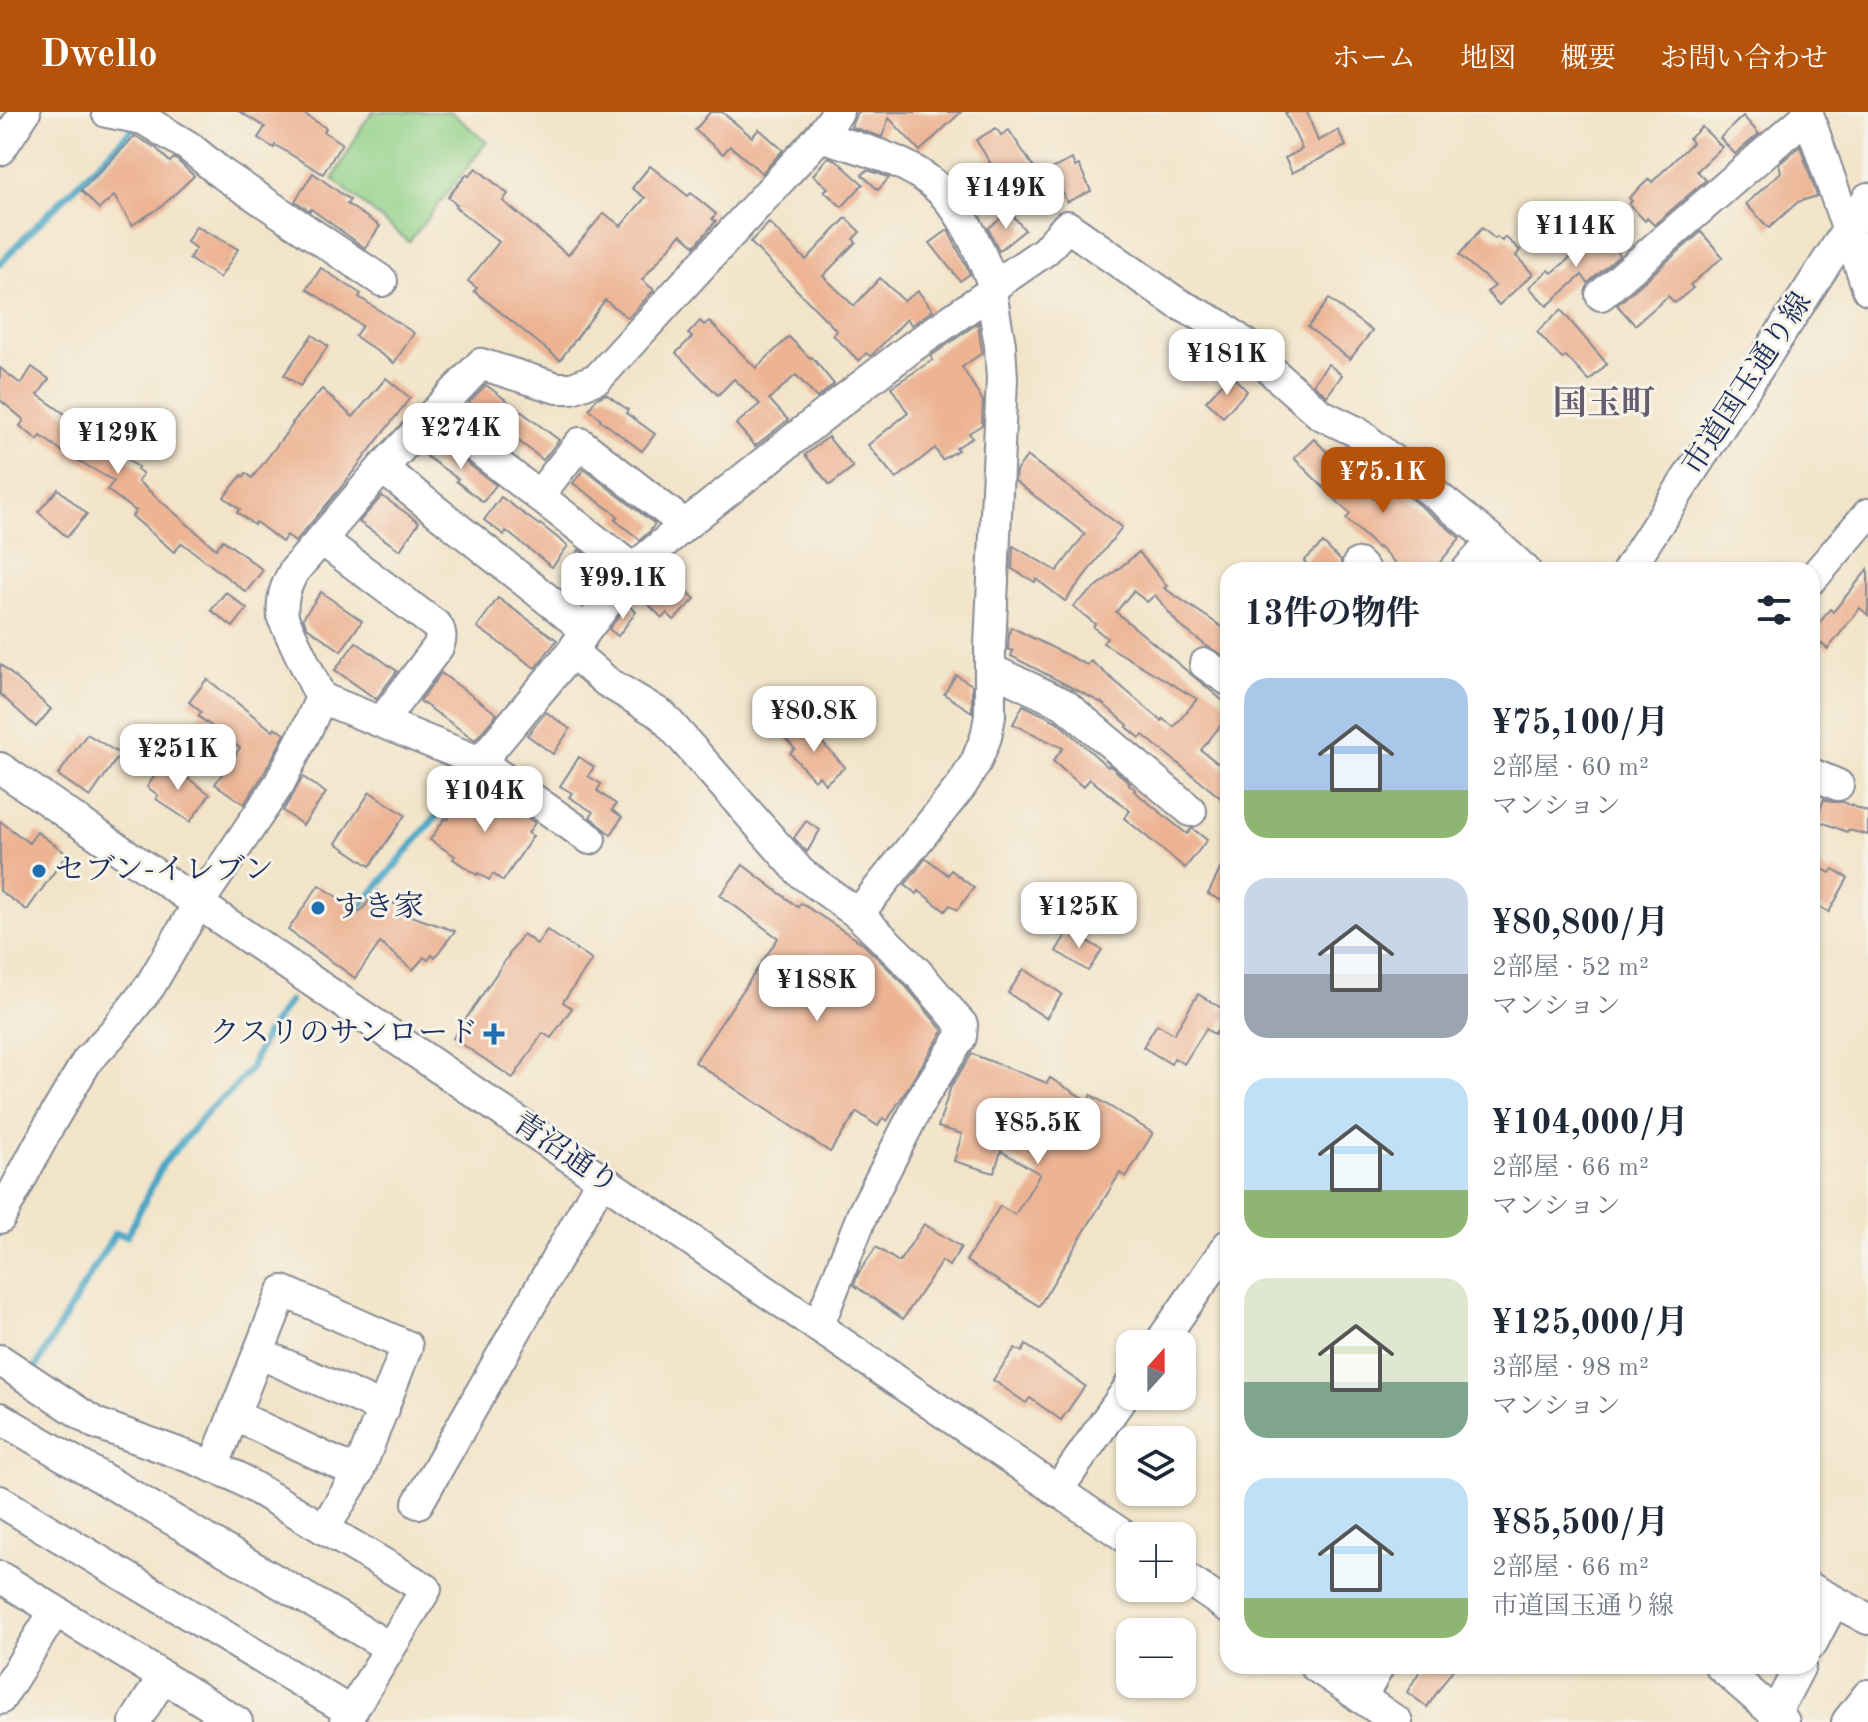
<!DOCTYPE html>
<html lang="ja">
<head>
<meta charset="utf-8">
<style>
  :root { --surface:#fff; --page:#f6f6f7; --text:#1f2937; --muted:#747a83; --accent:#b45309 }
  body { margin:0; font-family:"Old Standard TT","Noto Serif JP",serif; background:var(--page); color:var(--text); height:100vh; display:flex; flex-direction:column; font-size:30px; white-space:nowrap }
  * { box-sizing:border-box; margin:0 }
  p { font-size:26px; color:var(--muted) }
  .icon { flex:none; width:44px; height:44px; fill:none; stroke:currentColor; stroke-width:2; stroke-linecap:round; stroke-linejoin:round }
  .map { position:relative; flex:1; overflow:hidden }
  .sheet { position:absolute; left:1220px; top:450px; width:600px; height:1112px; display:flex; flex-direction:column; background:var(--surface); border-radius:24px; box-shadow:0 2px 6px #0004 }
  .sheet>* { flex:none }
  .needle { width:52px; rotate:21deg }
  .fabs { position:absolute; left:1116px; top:1218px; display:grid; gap:16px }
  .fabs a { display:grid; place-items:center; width:80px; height:80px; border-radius:16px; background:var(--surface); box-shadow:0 2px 6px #0004; font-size:40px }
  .price { position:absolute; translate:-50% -68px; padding:0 18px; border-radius:16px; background:#fff; color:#222; font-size:26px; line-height:52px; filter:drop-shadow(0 2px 4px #0008) }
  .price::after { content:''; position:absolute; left:50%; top:48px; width:24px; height:18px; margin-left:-12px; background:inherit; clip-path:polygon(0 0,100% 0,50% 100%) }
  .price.current { background:var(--accent); color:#fff }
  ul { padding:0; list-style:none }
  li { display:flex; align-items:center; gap:24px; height:200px; padding:0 24px }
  li span { display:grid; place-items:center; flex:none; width:224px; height:160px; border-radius:24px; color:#555 }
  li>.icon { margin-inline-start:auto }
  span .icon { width:96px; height:96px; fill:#fffc; stroke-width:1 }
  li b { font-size:34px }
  h2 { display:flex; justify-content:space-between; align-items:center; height:96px; padding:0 24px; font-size:34px }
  header { display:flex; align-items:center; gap:48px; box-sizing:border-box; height:112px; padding:0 40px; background:var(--accent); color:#fff }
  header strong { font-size:38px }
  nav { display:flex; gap:44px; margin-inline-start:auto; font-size:28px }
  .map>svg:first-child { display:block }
  .green { fill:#91d188; stroke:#568073; stroke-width:2 }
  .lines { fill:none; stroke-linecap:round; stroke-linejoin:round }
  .stream { stroke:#46a6c6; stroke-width:7 }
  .building { fill:#edb494 }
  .minor-casing { stroke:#868a94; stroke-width:34 }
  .minor { stroke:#fff; stroke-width:30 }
  .poi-dot { fill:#1f6fb2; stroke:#f7f3e8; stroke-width:3 }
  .labels { text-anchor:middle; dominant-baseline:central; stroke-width:6; stroke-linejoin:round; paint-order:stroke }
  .street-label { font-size:30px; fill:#1b2f5e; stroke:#f7f3e8 }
  .poi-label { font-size:30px; fill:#1b2f5e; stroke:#f7f3e8; text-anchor:start }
  .quarter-label { font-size:34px; font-weight:bold; fill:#645e71; stroke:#f7f3e8 }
</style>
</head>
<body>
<header>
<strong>Dwello</strong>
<nav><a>ホーム</a><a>地図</a><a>概要</a><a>お問い合わせ</a></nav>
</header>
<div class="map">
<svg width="1868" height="1610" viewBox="0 0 1868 1610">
  <rect width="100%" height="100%" fill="#f7f3e8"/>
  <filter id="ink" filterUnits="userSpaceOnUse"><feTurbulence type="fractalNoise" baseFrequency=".0125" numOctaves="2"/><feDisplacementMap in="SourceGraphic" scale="16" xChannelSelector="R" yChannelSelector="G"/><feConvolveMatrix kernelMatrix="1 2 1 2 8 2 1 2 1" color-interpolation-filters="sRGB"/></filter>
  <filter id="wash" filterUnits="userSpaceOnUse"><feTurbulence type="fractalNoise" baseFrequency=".006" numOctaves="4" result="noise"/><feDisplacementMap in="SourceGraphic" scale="32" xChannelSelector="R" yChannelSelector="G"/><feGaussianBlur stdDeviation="1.8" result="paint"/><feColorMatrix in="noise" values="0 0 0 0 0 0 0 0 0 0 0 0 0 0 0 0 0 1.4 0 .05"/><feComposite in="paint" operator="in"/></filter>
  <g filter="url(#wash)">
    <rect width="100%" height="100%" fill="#f2e4c9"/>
    <polygon class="green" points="373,0 451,0 487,30 409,130 333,67 364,11"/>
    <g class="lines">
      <g class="stream">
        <polyline points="0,152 22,128 134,16"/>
        <polyline points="353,804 462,673 470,655"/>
        <polyline points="31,1257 34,1258 115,1121 127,1124 163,1052 210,997 230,980 250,957 265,924 289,889"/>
      </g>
    </g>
    <g id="blocks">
      <g class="building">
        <polygon points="240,0 301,0 326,16 324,20 342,31 323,62 275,33 274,36 258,26 265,15"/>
        <polygon points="710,0 722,0 752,25 759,17 783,38 762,61 730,34 723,42 695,18"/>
        <polygon points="857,0 961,0 920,39 889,6 882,25 851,15"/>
        <polygon points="1285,0 1307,0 1318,29 1338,18 1346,34 1292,61 1285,46 1302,37"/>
        <polygon points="1743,4 1759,22 1735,42 1720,26"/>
        <polygon points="1702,15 1722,35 1697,59 1706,68 1654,113 1647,106 1645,109 1629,92 1632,89 1629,86 1649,67 1652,70 1692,31 1689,27"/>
        <polygon points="996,16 1001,23 1009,18 1042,68 1013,87 976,28"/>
        <polygon points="135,24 156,36 170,50 174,46 178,49 194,64 162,94 132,113 114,84 99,97 81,78"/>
        <polygon points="1800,34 1817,84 1798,90 1769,116 1746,92 1781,60 1779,52"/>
        <polygon points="828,45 836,48 863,72 842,95 824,79 828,76 813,63"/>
        <polygon points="1072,47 1075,55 1079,53 1091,79 1067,90 1060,76 1057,77 1049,58"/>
        <polygon points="650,54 688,84 691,81 716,102 712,107 716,109 695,134 681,122 642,168 654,178 628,206 605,188 560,248 474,179 477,176 468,169 499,130 455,95 457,93 448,85 467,62 469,64 476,56 508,82 503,89 568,143 604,101 621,114 645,86 632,76"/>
        <polygon points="867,58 880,62 889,66 878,78 862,63"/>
        <polygon points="313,61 350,88 347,92 380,114 365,136 311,97 310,99 295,89"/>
        <polygon points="1010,100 1025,118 999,139 988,116"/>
        <polygon points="846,106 860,120 853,127 856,130 823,164 854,194 880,166 904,189 918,179 933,198 912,213 907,207 872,243 870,244 866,241 859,249 833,223 837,219 750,130 769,111 806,148"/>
        <polygon points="196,114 238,137 220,166 189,147 196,136 187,130"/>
        <polygon points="1482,116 1495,127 1497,125 1502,129 1505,125 1520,138 1516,144 1533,162 1499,193 1487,180 1495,174 1459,143"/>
        <polygon points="948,118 970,162 960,169 930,131"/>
        <polygon points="1601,120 1620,143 1588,171 1582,163 1547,194 1529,175 1549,158 1552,161"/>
        <polygon points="1701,120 1723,145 1690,173 1693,176 1675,191 1668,184 1635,213 1617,193"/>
        <polygon points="321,156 361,182 359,185 414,221 394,251 355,224 362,214 307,177"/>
        <polygon points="1329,187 1372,219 1350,247 1308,215"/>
        <polygon points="1561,198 1607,252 1589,269 1566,244 1562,247 1537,220"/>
        <polygon points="700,209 704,213 709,209 756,256 789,225 810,246 812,245 834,272 817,286 796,263 769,287 788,308 755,334 736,312 760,292 734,267 718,283 676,241 692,225 688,222"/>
        <polygon points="978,211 982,241 962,255 983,289 982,313 969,321 972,326 956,336 958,338 942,348 935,336 896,367 868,333 908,301 891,275 933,248 931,244"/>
        <polygon points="312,223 328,234 300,274 284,263"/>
        <polygon points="1328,252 1342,263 1327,284 1313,272"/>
        <polygon points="32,255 49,267 38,283 75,309 73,313 122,340 121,342 138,355 137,357 143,362 138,369 216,437 223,428 263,458 246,480 182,431 174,440 132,404 136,399 107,378 114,369 66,342 41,324 38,328 20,314 24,308 0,288 0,256 21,272"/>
        <polygon points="386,266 410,286 339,378 295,430 287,423 282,430 256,410 254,413 237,400 240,397 224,385 242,363 244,365 246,361 252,366 293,312 292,311 322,277 353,305"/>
        <polygon points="1234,266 1247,279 1223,305 1206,289 1225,269 1228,272"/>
        <polygon points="486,273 559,328 543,348 469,290"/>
        <polygon points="606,282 628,298 626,301 655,322 642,339 600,308 601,307 589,297 597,286"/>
        <polygon points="828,325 853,355 830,373 805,343"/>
        <polygon points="1314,327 1374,387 1389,369 1460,426 1434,458 1402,458 1379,435 1378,436 1346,407 1350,402 1294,346"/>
        <polygon points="437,328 496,373 483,390 456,369 458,367 426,344"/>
        <polygon points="1027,344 1122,415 1065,489 1036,467 1035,470 1012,457 1013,434 1057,459 1085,422 1015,369 1016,359"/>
        <polygon points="584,357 655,412 649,420 640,428 615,408 618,404 573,371"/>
        <polygon points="58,377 87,402 67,425 38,400"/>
        <polygon points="382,384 419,410 400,438 359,410"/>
        <polygon points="501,385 539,413 540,412 568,434 552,455 506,419 504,423 484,408"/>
        <polygon points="1323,431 1341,449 1341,458 1313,458 1304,449"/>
        <polygon points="579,438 607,460 596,474 568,452"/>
        <polygon points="1139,440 1167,474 1164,476 1228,519 1228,546 1208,535 1179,513 1155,483 1147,490 1133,479 1116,500 1228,593 1228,604 1201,638 1228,659 1228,692 1143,623 1140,626 1127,615 1128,613 1102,591 1011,544 1013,539 1008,537 1009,521 1011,515 1087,553 1091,549 1162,609 1163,607 1174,615 1197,587 1103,531 1107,526 1093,515 1095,512 1073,494"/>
        <polygon points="663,455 695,487 674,508 667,501 662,506 637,481 648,468"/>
        <polygon points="1868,457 1868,503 1860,496 1828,537 1812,524 1812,521 1830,497 1833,500"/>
        <polygon points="226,480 247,497 233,515 211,498"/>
        <polygon points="321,480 362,509 341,539 307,515 303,506"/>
        <polygon points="498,486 557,528 535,556 477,515"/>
        <polygon points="628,493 636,500 618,524 609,517"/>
        <polygon points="356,530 397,559 376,587 335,558"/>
        <polygon points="0,552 51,597 36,615 0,582"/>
        <polygon points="441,561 497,602 475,628 420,589"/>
        <polygon points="956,563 972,573 972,600 944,582"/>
        <polygon points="207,567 273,619 275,616 285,622 263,663 244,692 215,672 240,636 198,604 201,600 189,590"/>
        <polygon points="1023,593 1056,609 1108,655 1109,653 1130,671 1129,673 1135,677 1134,679 1187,722 1192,716 1207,728 1185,756 1124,706 1130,699 1090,667 1083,675 1053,649 1063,636 1013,612"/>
        <polygon points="546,600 570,617 553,642 527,623"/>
        <polygon points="803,610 845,655 825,672 819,664 814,668 790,641 795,637 785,626"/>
        <polygon points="87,622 120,642 90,685 58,663"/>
        <polygon points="579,645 594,655 588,664 601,672 597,679 616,692 612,698 622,705 611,723 590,705 593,700 569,685 572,681 560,674"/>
        <polygon points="164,650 210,682 190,710 156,687 158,683 147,675"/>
        <polygon points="303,665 326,681 303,713 283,699"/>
        <polygon points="484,675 535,711 528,721 533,724 503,769 493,762 489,768 478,761 477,763 453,747 455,744 430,728 445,706 448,707 469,676 479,683"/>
        <polygon points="370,680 405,703 370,754 336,731"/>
        <polygon points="1824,687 1832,690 1843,690 1868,700 1868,723 1848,718 1847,720 1816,708"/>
        <polygon points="0,709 29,731 37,720 67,742 27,798 0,779"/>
        <polygon points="806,709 820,718 807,740 794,726"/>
        <polygon points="1228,741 1228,792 1208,782"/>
        <polygon points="926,746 948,763 951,758 974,776 957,798 950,793 945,799 919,779 917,782 905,773"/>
        <polygon points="1812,751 1830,761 1833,757 1848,766 1829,800 1812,790"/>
        <polygon points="743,753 798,795 801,791 862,831 904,872 943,919 887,1009 883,1006 878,1014 857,1000 830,1040 695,950 778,826 720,783"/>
        <polygon points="319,773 360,800 378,779 408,803 455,819 435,845 432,843 428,848 424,845 413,858 380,831 355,866 288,818"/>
        <polygon points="547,818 592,848 563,890 572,896 551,926 543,921 513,966 453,926 523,822 537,832"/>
        <polygon points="1069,818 1102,838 1088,859 1056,839"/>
        <polygon points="1024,857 1062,882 1046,906 1008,881"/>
        <polygon points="1198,882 1228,900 1215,923 1206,917 1184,952 1174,946 1171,952 1143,935 1157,912 1174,922"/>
        <polygon points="972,942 1047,971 1050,966 1088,989 1091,983 1153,1021 1126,1065 1120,1061 1039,1194 966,1149 1000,1094 1015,1103 1040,1062 1001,1039 994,1061 954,1049 962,1022 938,1015 951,974"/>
        <polygon points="924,1112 961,1135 949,1154 942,1149 903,1207 854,1173 858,1162 876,1135 899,1150"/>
        <polygon points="1026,1233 1085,1274 1061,1308 1030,1286 1026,1291 993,1268 1015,1236 1022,1240"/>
        <polygon points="1423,1554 1455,1554 1427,1595 1407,1580"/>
      </g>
    </g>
  </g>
  <g filter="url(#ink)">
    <use href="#blocks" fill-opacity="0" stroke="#868a94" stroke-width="2"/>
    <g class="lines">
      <g class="minor-casing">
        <g id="minor">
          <polyline points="107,0 143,7 188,34 221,61 382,169"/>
          <polyline points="1807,0 1868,177"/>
          <path d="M 820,24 C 854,35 894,44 924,65 C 961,90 978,135 994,174 L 991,180 L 1000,233 L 1002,267 L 990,535 L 990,604 L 986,625 L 976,650 L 962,673 L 858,802"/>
          <polyline points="0,38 25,0"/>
          <polyline points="994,174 1045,139 1067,114 1177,191 1218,212 1248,234 1276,263 1320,302 1357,320 1493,429 1525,458"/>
          <polyline points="1601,183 1808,3"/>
          <polyline points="433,302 633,457"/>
          <polyline points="382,356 586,518"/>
          <polyline points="539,383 580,331 685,413"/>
          <path d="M 322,428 L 437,514 C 442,522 441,527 438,535 L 382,609"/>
          <polyline points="1358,452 1364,458"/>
          <polyline points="1467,458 1493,429"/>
          <polyline points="1628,458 1868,86"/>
          <polyline points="1812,467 1868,402"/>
          <polyline points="572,540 607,570 662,603 801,761 858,802 917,860 962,913 961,925 922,986 863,1101 818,1215"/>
          <polyline points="1205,552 1228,568"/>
          <polyline points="990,557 1064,592 1191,699"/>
          <polyline points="321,586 480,650 572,540 586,518 633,457 685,413 838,292 912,235 991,180"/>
          <polyline points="480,650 590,727"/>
          <polyline points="0,656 1130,1428"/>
          <polyline points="1812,662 1838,673"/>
          <path d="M 0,1106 L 51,1010 L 87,949 L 113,921 L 150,874 L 198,792 L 279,672 L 307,617 L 321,586 L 283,506 C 281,487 285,475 294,459 L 382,356 L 481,252 L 557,276 L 572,276 L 598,266 L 757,93 L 820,24 L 838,0"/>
          <polyline points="1159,1232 1228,1133"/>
          <polyline points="259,1241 384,1297"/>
          <polyline points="0,1248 95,1311 192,1346 235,1364 426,1477 345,1610"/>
          <polyline points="234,1303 358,1361"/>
          <polyline points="0,1306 389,1535"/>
          <polyline points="213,1355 283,1179 407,1234 358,1361 324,1417"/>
          <polyline points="1057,1379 1130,1274"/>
          <polyline points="0,1389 351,1600"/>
          <polyline points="418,1391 602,1067"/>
          <polyline points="1182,1464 1228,1495"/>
          <polyline points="0,1465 237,1610"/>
          <polyline points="1812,1477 1868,1507"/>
          <polyline points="1812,1531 1834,1489"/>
          <polyline points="1315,1554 1397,1610"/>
          <polyline points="1720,1554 1784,1610"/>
          <polyline points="1361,1586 1379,1554"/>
          <polyline points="0,1587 55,1499"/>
          <polyline points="1775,1602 1800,1554"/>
          <polyline points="135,1610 163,1565"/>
          <polyline points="1847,1610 1868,1583"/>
        </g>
      </g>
      <use href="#minor" class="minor"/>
    </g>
  </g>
  <g class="poi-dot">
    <circle cx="39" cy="759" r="8"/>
    <circle cx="318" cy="796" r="8"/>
    <path d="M490 910h8v8h8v8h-8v8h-8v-8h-8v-8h8z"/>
  </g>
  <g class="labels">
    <g class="street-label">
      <text transform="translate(1748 272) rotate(-57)">市道国玉通り線</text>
      <text transform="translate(565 1042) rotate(34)">青沼通り</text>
    </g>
    <g class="poi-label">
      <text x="55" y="759">セブン-イレブン</text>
      <text x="334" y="796">すき家</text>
      <text x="478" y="922" text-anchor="end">クスリのサンロード</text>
    </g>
    <g class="quarter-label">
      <text x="1604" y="293">国玉町</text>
    </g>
  </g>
</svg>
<div class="fabs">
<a><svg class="needle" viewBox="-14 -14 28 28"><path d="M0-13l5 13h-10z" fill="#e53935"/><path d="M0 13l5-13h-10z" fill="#747a83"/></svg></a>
<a><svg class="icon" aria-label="layers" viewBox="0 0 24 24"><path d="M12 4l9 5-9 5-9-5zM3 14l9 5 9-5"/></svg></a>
<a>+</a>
<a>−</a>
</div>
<b class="price" style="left:1006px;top:119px">¥149K</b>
<b class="price" style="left:1576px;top:157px">¥114K</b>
<b class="price" style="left:1227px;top:285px">¥181K</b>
<b class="price" style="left:461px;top:359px">¥274K</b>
<b class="price" style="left:118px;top:364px">¥129K</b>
<b class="price current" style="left:1383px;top:403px">¥75.1K</b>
<b class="price" style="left:623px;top:509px">¥99.1K</b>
<b class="price" style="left:814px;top:642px">¥80.8K</b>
<b class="price" style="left:178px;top:680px">¥251K</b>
<b class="price" style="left:485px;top:722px">¥104K</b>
<b class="price" style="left:1079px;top:838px">¥125K</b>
<b class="price" style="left:817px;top:911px">¥188K</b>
<b class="price" style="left:1038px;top:1054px">¥85.5K</b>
<section class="sheet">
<h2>13件の物件<svg class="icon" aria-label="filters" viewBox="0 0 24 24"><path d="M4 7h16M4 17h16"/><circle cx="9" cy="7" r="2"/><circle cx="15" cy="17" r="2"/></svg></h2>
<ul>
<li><span style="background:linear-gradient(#a9c7e8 70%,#8fb573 0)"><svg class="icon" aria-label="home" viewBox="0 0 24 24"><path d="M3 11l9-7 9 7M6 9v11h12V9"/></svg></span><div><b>¥75,100/月</b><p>2部屋 · 60 m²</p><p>マンション</p></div></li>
<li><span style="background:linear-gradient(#c9d6e8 60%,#9aa5b1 0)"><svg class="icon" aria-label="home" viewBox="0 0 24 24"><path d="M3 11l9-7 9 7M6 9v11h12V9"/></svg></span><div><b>¥80,800/月</b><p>2部屋 · 52 m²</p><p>マンション</p></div></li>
<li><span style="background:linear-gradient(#bfe0f5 70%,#8fb573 0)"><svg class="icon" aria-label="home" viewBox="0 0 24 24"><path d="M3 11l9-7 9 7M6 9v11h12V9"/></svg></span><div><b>¥104,000/月</b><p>2部屋 · 66 m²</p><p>マンション</p></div></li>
<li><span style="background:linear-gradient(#dfe7d0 65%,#7fa58c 0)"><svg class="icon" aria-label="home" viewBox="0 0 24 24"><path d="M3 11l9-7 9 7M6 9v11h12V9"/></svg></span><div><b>¥125,000/月</b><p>3部屋 · 98 m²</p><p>マンション</p></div></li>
<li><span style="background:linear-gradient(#bfe0f5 75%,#8fb573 0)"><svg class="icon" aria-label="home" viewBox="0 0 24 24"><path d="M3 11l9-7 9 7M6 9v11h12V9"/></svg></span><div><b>¥85,500/月</b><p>2部屋 · 66 m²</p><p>市道国玉通り線</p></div></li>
</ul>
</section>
</div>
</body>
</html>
